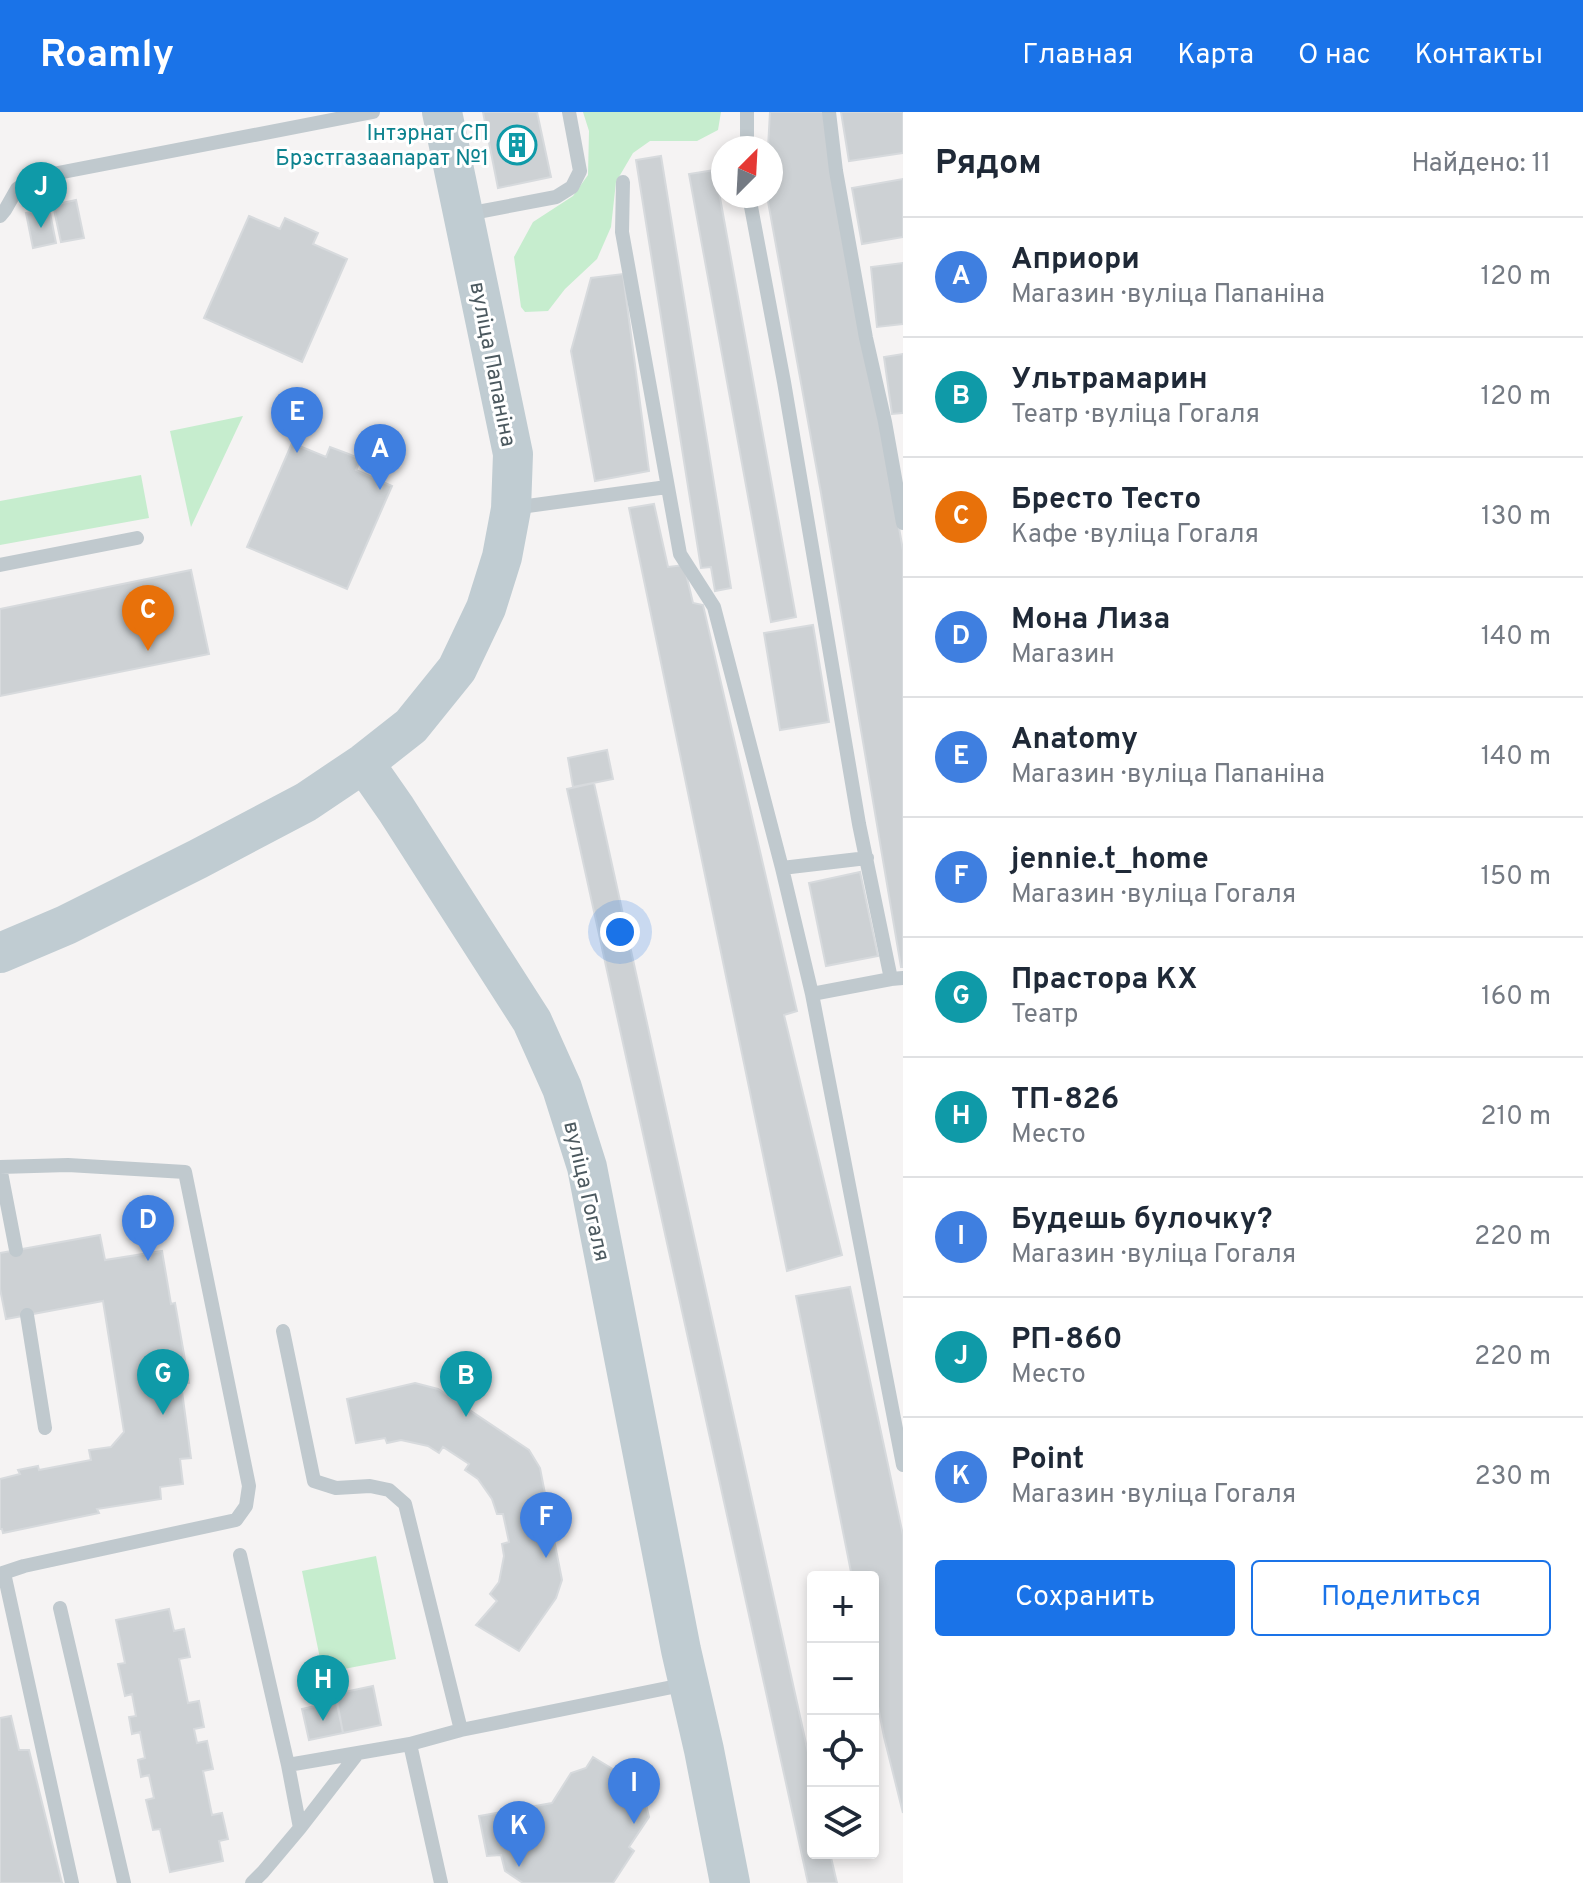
<!DOCTYPE html>
<html lang="ru">
<head>
<meta charset="utf-8">
<style>
  :root { --surface:#fff; --page:#f6f6f7; --text:#1f2937; --muted:#747a83; --line:#e0e1e3; --accent:#1a73e8 }
  body { margin:0; font-family:Overpass,sans-serif; background:var(--page); color:var(--text) }
  .controls { position:absolute; right:24px; bottom:24px; display:grid; overflow:hidden; border-radius:8px; box-shadow:0 4px 12px #0003 }
  .controls button { width:72px; height:72px; display:grid; place-items:center; padding:0; border:0; border-bottom:2px solid var(--line); background:var(--surface); color:var(--text); font:40px sans-serif }
  .compass { position:absolute; left:711px; top:24px; width:72px; height:72px; border-radius:50%; background:var(--surface); box-shadow:0 4px 12px #0003; rotate:24deg }
  .you { position:absolute; left:620px; top:820px; width:28px; height:28px; margin:-20px; border:6px solid #fff; border-radius:50%; background:#1a73e8; box-shadow:0 0 0 12px #1a73e833 }
  .badge { display:grid; place-items:center; width:52px; height:52px; border-radius:50%; background:var(--accent); color:#fff; font-size:26px; font-weight:700 }
  .pin { position:absolute; translate:-50% -66px; filter:drop-shadow(0 2px 4px #0008) }
  .pin::after { content:''; position:absolute; top:42px; width:28px; height:24px; background:inherit; clip-path:polygon(0 0,100% 0,50% 100%) }
  .list { margin:0; padding:0; list-style:none }
  h2 { display:flex; justify-content:space-between; align-items:center; height:104px; margin:0; padding:0 32px; font-size:34px }
  h2 small { font-size:26px; font-weight:400; color:var(--muted) }
  .list li { display:grid; grid-template-columns:52px 1fr auto; gap:24px; align-items:center; box-sizing:border-box; height:120px; padding:0 32px; border-top:2px solid var(--line) }
  .list b { display:block; font-size:30px; white-space:nowrap }
  .list p { margin:0; font-size:26px; white-space:nowrap; color:var(--muted) }
  .list em { font-size:26px; font-style:normal; color:var(--muted) }
  .actions { display:flex; gap:16px; padding:24px 32px }
  .actions a { flex:1; padding:18px 0; border:2px solid var(--accent); border-radius:8px; text-align:center; font-size:28px; color:var(--accent) }
  .actions .main { background:var(--accent); color:#fff }
  .icon { flex:none; width:44px; height:44px; fill:none; stroke:currentColor; stroke-width:2; stroke-linecap:round; stroke-linejoin:round }
  .map { position:relative; flex:none; width:903px; height:1771px; overflow:hidden }
  header { display:flex; align-items:center; gap:48px; box-sizing:border-box; height:112px; padding:0 40px; background:var(--accent); color:#fff }
  header strong { font-size:38px }
  nav { display:flex; gap:44px; margin-inline-start:auto; font-size:28px }
  main { display:flex }
  aside { flex:1; background:var(--surface) }
  .map>svg:first-child { display:block }
  .green { fill:#c6edce }
  .building { fill:#cdd1d4; stroke:#d7dadd; stroke-width:2 }
  .lines { fill:none; stroke-linecap:round; stroke-linejoin:round }
  .lane { stroke:#c0c9ce; stroke-width:14 }
  .secondary { stroke:#c0ccd2; stroke-width:40 }
  .labels { text-anchor:middle; stroke-width:6; stroke-linejoin:round; paint-order:stroke }
  .culture-label { font-size:22px; fill:#0d838f; stroke:#fff; text-anchor:end }
  .street-label { font-size:22px; fill:#4c595f; stroke:#fff }
</style>
</head>
<body>
<header>
<strong>Roamly</strong>
<nav><a>Главная</a><a>Карта</a><a>О нас</a><a>Контакты</a></nav>
</header>
<main>
<div class="map">
<svg width="903" height="1771" viewBox="0 0 903 1771">
  <rect width="100%" height="100%" fill="#f5f3f3"/>
  <!-- green -->
  <path class="green" d="M583,0H721L718,18L697,29H650L633,41L616,70L611,115L597,147L565,177L548,199L525,200L521,195L514,145L533,110L573,84L588,63L589,19Z
    M243,304L191,415L170,319Z
    M141,363L149,406L0,433V389Z
    M376,1444L396,1547L323,1561L302,1459Z"/>
  <!-- building -->
  <path class="building" d="M483,0H537L551,65L498,76Z
    M770,0H825L903,438V855H901L821,381L767,84H771V36H768Z
    M841,0H903V41L849,49Z
    M661,44L731,476L715,479L711,455L701,456L636,48Z
    M715,58L796,505L771,510L689,62Z
    M903,67V125L862,132L852,76Z
    M76,88L84,126L61,130L53,93Z
    M49,96L56,131L33,136L26,101Z
    M249,104L280,117L285,106L318,121L313,132L347,147L302,250L204,206Z
    M903,151V212L877,215L871,155Z
    M623,162L649,359L595,369L571,239L591,166Z
    M903,242V301L892,302L884,245Z
    M292,331L326,345L330,335L346,341L361,347L356,358L392,374L347,477L247,435Z
    M654,392L668,455L684,453L693,491L703,493L797,899L784,903L842,1143L787,1159L629,396Z
    M191,458L209,542L0,584V497Z
    M813,513L829,610L780,618L764,521Z
    M607,638L613,667L573,675L568,646Z
    M594,671L813,1663V1741H830L837,1771H808L567,677Z
    M860,760L878,844L826,854L809,771Z
    M100,1123L105,1148L162,1139L171,1192L175,1191L189,1271L181,1272L191,1346L180,1347L183,1372L160,1375L161,1387L97,1397L99,1401L3,1421L2,1417H0V1367L20,1362L18,1358L38,1354L39,1358L91,1348L89,1338L111,1335L124,1320L103,1189L6,1207L0,1177V1141Z
    M850,1175L903,1423V1701L884,1625L873,1569V1465H852L796,1184Z
    M415,1271L438,1277L529,1338L540,1356L562,1468L556,1486L519,1539L476,1513L497,1489L490,1482L499,1470L504,1444L502,1432L509,1430L503,1402H497L492,1387L478,1367L465,1358L469,1352L443,1335L439,1341L428,1334L401,1328L387,1331L385,1326L356,1331L347,1287Z
    M169,1497L174,1519L184,1517L190,1545L179,1547L188,1591L199,1589L204,1615L194,1617L197,1631L207,1629L213,1657L203,1659L212,1703L222,1701L228,1727L219,1729L223,1749L170,1760L160,1717L153,1718L146,1688L154,1686L149,1663L141,1665L138,1648L145,1646L140,1620L132,1622L129,1605L136,1604L132,1582L125,1584L118,1552L125,1551L116,1508Z
    M373,1574L381,1613L343,1621L335,1582Z
    M337,1589L343,1621L309,1628L302,1597Z
    M11,1604L19,1638H29L62,1771H0V1606Z
    M593,1645L642,1675L649,1705L629,1735L634,1739L613,1771H523L505,1759L501,1743L487,1744L479,1704L552,1691L571,1661L586,1656Z"/>
  <g class="lines">
    <!-- lane -->
    <path class="lane" d="M829,0L836,59L866,226L885,310L903,411
      M747,36V0
      M623,70L622,120L680,442L714,495L782,756L812,882L903,1353
      M749,84L784,270L859,712L891,867L903,866
      M467,102L556,85L572,75L580,59L569,0
      M0,104L5,98L17,77L32,66L373,0
      M513,396L667,375
      M0,453L137,426
      M782,756L867,746
      M812,882L891,867
      M0,1055L68,1053L185,1060L249,1374L246,1394L236,1408L24,1454L0,1462
      M0,1055L16,1138
      M27,1203L45,1316
      M283,1219L314,1369L336,1376L370,1374L389,1378L405,1392L461,1618L687,1572
      M240,1443L288,1653
      M4,1461L72,1771
      M60,1496L124,1771
      M300,1716L358,1641
      M252,1771L263,1760L300,1716L288,1653L410,1632
      M441,1771L410,1632L461,1618"/>
    <!-- secondary -->
    <path class="secondary" d="M364,651L396,697L532,909L562,976L587,1055L681,1538L704,1638L730,1771
      M0,841L66,813L198,747L306,690L364,651L411,614L457,557L486,496L502,445L511,397L513,342L442,0"/>
  </g>
  <!-- icons -->
  <defs>
    <symbol id="building-ring" viewBox="-11 -11 22 22"><circle r="9.5" fill="#fff" stroke="#0f9aa8" stroke-width="1.5"/><path d="M-4-6H4V6H1V3H-1V6H-4ZM-2.5-4.3h1.7v1.8h-1.7ZM.8-4.3h1.7v1.8H.8ZM-2.5-1h1.7V.8h-1.7ZM.8-1h1.7V.8H.8Z" fill="#0f9aa8"/></symbol>
  </defs>
  <g fill-rule="evenodd">
    <use href="#building-ring" x="495" y="11" width="44" height="44"/>
  </g>
  <g class="labels">
    <!-- culture labels -->
    <g class="culture-label">
      <text x="489" y="28">Інтэрнат СП<tspan x="489" dy="25">Брэстгазаапарат №1</tspan></text>
    </g>
    <!-- street labels -->
    <g class="street-label">
      <text transform="translate(494 252) rotate(79)" y="8">вуліца Папаніна</text>
      <text transform="translate(588 1079) rotate(77)" y="8">вуліца Гогаля</text>
    </g>
  </g>
</svg>
<div class="controls">
<button>+</button>
<button>−</button>
<button><svg class="icon" aria-label="locate" viewBox="0 0 24 24"><circle cx="12" cy="12" r="6"/><path d="M12 2v4M12 18v4M2 12h4M18 12h4"/></svg></button>
<button><svg class="icon" aria-label="layers" viewBox="0 0 24 24"><path d="M12 4l9 5-9 5-9-5zM3 14l9 5 9-5"/></svg></button>
</div>
<svg class="compass" viewBox="-18 -18 36 36"><path d="M0-13l5 13h-10z" fill="#e53935"/><path d="M0 13l5-13h-10z" fill="#747a83"/></svg>
<div class="you"></div>
<div class="pin badge" style="left:380px;top:378px;background:#3f7fe0">A</div>
<div class="pin badge" style="left:466px;top:1305px;background:#0f9aa8">B</div>
<div class="pin badge" style="left:148px;top:539px;background:#e8710a">C</div>
<div class="pin badge" style="left:148px;top:1149px;background:#3f7fe0">D</div>
<div class="pin badge" style="left:297px;top:341px;background:#3f7fe0">E</div>
<div class="pin badge" style="left:546px;top:1446px;background:#3f7fe0">F</div>
<div class="pin badge" style="left:163px;top:1303px;background:#0f9aa8">G</div>
<div class="pin badge" style="left:323px;top:1609px;background:#0f9aa8">H</div>
<div class="pin badge" style="left:634px;top:1712px;background:#3f7fe0">I</div>
<div class="pin badge" style="left:41px;top:116px;background:#0f9aa8">J</div>
<div class="pin badge" style="left:519px;top:1755px;background:#3f7fe0">K</div>
</div>
<aside>
<h2>Рядом<small>Найдено: 11</small></h2>
<ul class="list">
<li><span class="badge" style="background:#3f7fe0">A</span><div><b>Априори</b><p>Магазин · вуліца Папаніна</p></div><em>120 m</em></li>
<li><span class="badge" style="background:#0f9aa8">B</span><div><b>Ультрамарин</b><p>Театр · вуліца Гогаля</p></div><em>120 m</em></li>
<li><span class="badge" style="background:#e8710a">C</span><div><b>Бресто Тесто</b><p>Кафе · вуліца Гогаля</p></div><em>130 m</em></li>
<li><span class="badge" style="background:#3f7fe0">D</span><div><b>Мона Лиза</b><p>Магазин</p></div><em>140 m</em></li>
<li><span class="badge" style="background:#3f7fe0">E</span><div><b>Anatomy</b><p>Магазин · вуліца Папаніна</p></div><em>140 m</em></li>
<li><span class="badge" style="background:#3f7fe0">F</span><div><b>jennie.t_home</b><p>Магазин · вуліца Гогаля</p></div><em>150 m</em></li>
<li><span class="badge" style="background:#0f9aa8">G</span><div><b>Прастора КХ</b><p>Театр</p></div><em>160 m</em></li>
<li><span class="badge" style="background:#0f9aa8">H</span><div><b>ТП-826</b><p>Место</p></div><em>210 m</em></li>
<li><span class="badge" style="background:#3f7fe0">I</span><div><b>Будешь булочку?</b><p>Магазин · вуліца Гогаля</p></div><em>220 m</em></li>
<li><span class="badge" style="background:#0f9aa8">J</span><div><b>РП-860</b><p>Место</p></div><em>220 m</em></li>
<li><span class="badge" style="background:#3f7fe0">K</span><div><b>Point</b><p>Магазин · вуліца Гогаля</p></div><em>230 m</em></li>
</ul>
<div class="actions"><a class="main">Сохранить</a><a>Поделиться</a></div>
</aside>
</main>
</body>
</html>
